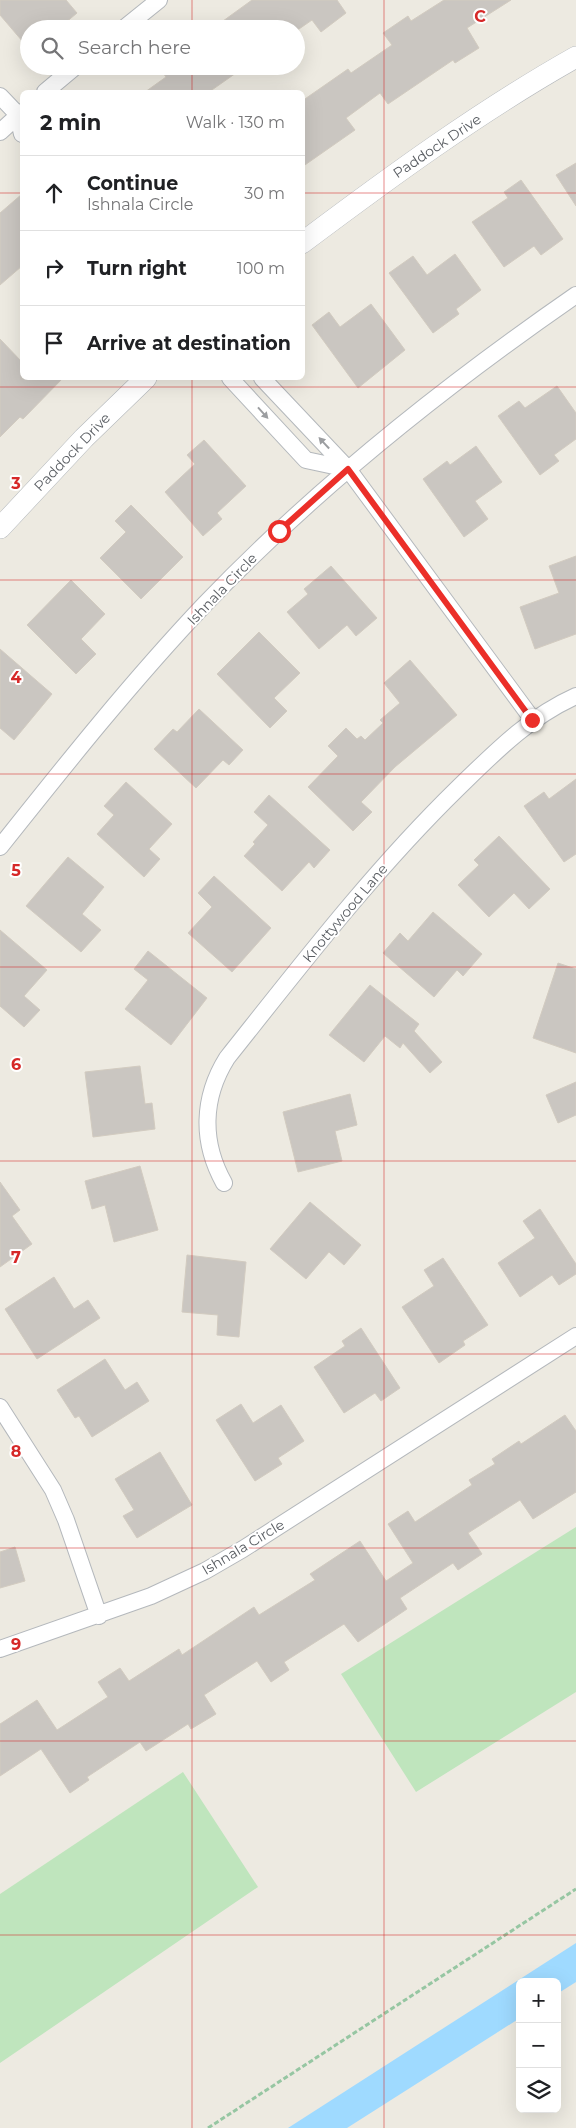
<!DOCTYPE html>
<html lang="en">
<head>
<meta charset="utf-8">
<style>
  :root { --surface:#fff; --page:#f6f6f6; --text:#202124; --muted:#757577; --line:#e0e0e0 }
  body { margin:0; font-family:Montserrat,sans-serif; background:var(--page); color:var(--text) }
  .controls { position:absolute; right:15px; bottom:15px; display:grid; overflow:hidden; border-radius:8px; box-shadow:0 5px 20px #0002 }
  .controls button { width:45px; height:45px; display:grid; place-items:center; padding:0; border:0; border-bottom:1px solid var(--line); background:var(--surface); color:var(--text); font:25px sans-serif }
  .stop { position:absolute; width:15px; height:15px; margin:-11px; border:4px solid #eb2f29; border-radius:50%; background:#fff }
  .stop.end { background:#eb2f29; border-color:#fff; box-shadow:0 1px 5px #0008 }
  .list { margin:0; padding:0; list-style:none }
  h2 { display:flex; justify-content:space-between; align-items:center; height:65px; margin:0; padding:0 20px; font-size:21px }
  h2 small { font-size:16px; font-weight:400; color:var(--muted) }
  .list li { display:grid; grid-template-columns:32px 1fr auto; gap:15px; align-items:center; box-sizing:border-box; height:75px; padding:0 20px; border-top:1px solid var(--line) }
  .list b { display:block; font-size:19px; white-space:nowrap }
  .list p { margin:0; font-size:16px; white-space:nowrap; color:var(--muted) }
  .list em { font-size:16px; font-style:normal; color:var(--muted) }
  .icon { flex:none; width:28px; height:28px; fill:none; stroke:currentColor; stroke-width:2; stroke-linecap:round; stroke-linejoin:round }
  .map { position:relative; flex:none; width:576px; height:2128px; overflow:hidden }
  .search { position:absolute; background:var(--surface); box-shadow:0 5px 20px #0002; left:20px; top:20px; width:285px; height:55px; display:flex; align-items:center; gap:12px; box-sizing:border-box; padding:0 18px; border-radius:28px; color:var(--muted); font-size:19px }
  .panel { position:absolute; background:var(--surface); box-shadow:0 5px 20px #0002; left:20px; top:90px; width:285px; height:290px; border-radius:8px }
  .map>svg:first-child { display:block }
  .green { fill:#bfe5bd }
  .water { fill:#9fdaff }
  .building { fill:#cac6c1; stroke:#d2cbc0 }
  .lines { fill:none; stroke-linecap:round; stroke-linejoin:round }
  .minor-casing { stroke:#b4b8bc; stroke-width:18 }
  .tertiary-casing { stroke:#b4b8bc; stroke-width:22 }
  .path { stroke:#96c6a2; stroke-width:3; stroke-dasharray:5 2.5; stroke-linecap:butt }
  .minor { stroke:#fff; stroke-width:16 }
  .tertiary { stroke:#fff; stroke-width:21 }
  .oneway { fill:#9c9ea1 }
  .route { stroke:#eb2f29; stroke-width:6 }
  .grid { fill:none; stroke:#d62828; stroke-width:1; stroke-opacity:0.55 }
  .labels { text-anchor:middle; stroke-width:4; stroke-linejoin:round; paint-order:stroke }
  .street-label { font-size:14px; fill:#5a5e63; stroke:#fff }
  .grid-label { font-size:16px; text-anchor:middle; font-weight:bold; fill:#d62828; stroke:#fff; stroke-width:4; stroke-linejoin:round; paint-order:stroke }
</style>
</head>
<body>
<div class="map">
<svg width="576" height="2128" viewBox="0 0 576 2128">
  <rect width="100%" height="100%" fill="#edeae1"/>
  <!-- green -->
  <path class="green" d="M576,1527V1692L416,1792L341,1674Z
    M183,1772L258,1887L0,2063V1894Z"/>
  <!-- water -->
  <path class="water" d="M576,1943V1982L557,1994V1982H520V2018L347,2128H288Z"/>
  <!-- building -->
  <path class="building" d="M0,0H66L77,13L58,29H29V49L0,15Z
    M252,0H337L346,13L321,32L312,20L299,29H212Z
    M444,0H511L467,28L479,48L455,63L453,60L388,104L380,93L346,118L355,130L302,167V101L348,69L351,73L392,45L383,33L408,16L411,21Z
    M158,66H246L209,92H145L166,77Z
    M576,163V206L556,175Z
    M521,180L563,239L541,255L534,246L504,267L472,222L508,198L504,192Z
    M22,194V266L0,285V213Z
    M455,254L481,290L456,309L459,314L433,333L389,273L413,256L427,275Z
    M371,304L405,350L358,388L312,325L329,312L340,327Z
    M0,339L22,362V378H63L23,419L20,417L0,437Z
    M557,386L576,413V439L554,455L559,461L540,475L498,416L519,401L525,408Z
    M204,440L246,486L217,513L222,519L203,536L165,492L195,464L187,455Z
    M476,446L502,482L475,501L488,519L464,537L423,479L447,461L450,465Z
    M131,505L183,557L141,599L100,558L126,532L115,521Z
    M576,556V634L535,649L520,607L559,593L549,566Z
    M331,566L377,618L356,636L347,625L319,649L287,612L308,594L304,589Z
    M71,580L105,614L81,639L96,654L76,674L27,625Z
    M259,632L300,673L274,698L287,711L270,728L217,674Z
    M0,649L52,694L14,740L0,728Z
    M410,660L457,715L395,767L361,802L372,812L353,831L308,787L338,756L328,746L346,728L357,739L361,736L365,740L383,723L380,720L400,703L384,683Z
    M199,709L243,750L229,765L223,760L196,788L154,749L173,729L177,732Z
    M576,779V854L564,862L524,806L544,792L549,799Z
    M126,782L172,824L149,849L160,859L144,877L97,834L114,815L104,806Z
    M269,795L330,850L314,868L309,862L282,891L244,856L255,844L253,842L268,825L254,812Z
    M499,836L550,889L529,909L514,893L489,917L458,885L479,865L474,860Z
    M68,857L104,887L82,914L101,930L81,952L26,906Z
    M214,876L271,928L232,972L188,933L212,907L198,893Z
    M433,912L482,954L463,976L457,970L434,997L383,953L400,933L408,941Z
    M0,930L47,970L24,996L40,1010L24,1027L0,1006Z
    M148,951L207,998L171,1045L125,1009L148,980L134,969Z
    M558,963L576,969V1053L533,1038Z
    M370,985L419,1024L414,1031L442,1062L430,1073L403,1043L400,1048L385,1036L364,1062L329,1035Z
    M140,1066L145,1104L152,1103L155,1129L93,1137L85,1072Z
    M576,1082V1115L558,1123L546,1095Z
    M350,1094L357,1125L335,1131L342,1161L298,1172L283,1112Z
    M140,1166L158,1230L114,1242L105,1205L92,1209L85,1181Z
    M0,1182L20,1210L12,1216L32,1244L0,1267Z
    M310,1202L361,1245L344,1265L329,1252L306,1279L270,1249Z
    M540,1209L576,1264V1274L559,1285L552,1275L520,1297L498,1263L535,1238L523,1221Z
    M187,1255L246,1262L239,1337L217,1335L218,1315L182,1312Z
    M443,1258L488,1325L463,1341L465,1345L439,1363L402,1307L434,1286L424,1270Z
    M54,1277L74,1309L88,1300L100,1318L37,1359L5,1309Z
    M361,1328L400,1388L381,1401L375,1393L344,1413L314,1367L345,1346L342,1341Z
    M105,1359L125,1390L137,1382L149,1401L92,1437L79,1416L75,1418L57,1390Z
    M241,1404L253,1423L281,1405L304,1441L278,1458L282,1464L255,1481L216,1420Z
    M565,1415L576,1431V1492L533,1519L520,1500L468,1533L482,1554L458,1570L453,1563L400,1598L407,1609L358,1642L344,1624L284,1662L289,1670L271,1682L257,1661L204,1695L216,1714L191,1729L188,1724L146,1751L140,1742L87,1777L89,1780L70,1793L41,1749L0,1776V1724L37,1700L57,1730L108,1697L98,1682L120,1668L129,1681L179,1649L182,1655L254,1607L259,1615L315,1580L310,1574L360,1541L386,1581L413,1563L388,1524L408,1511L415,1522L472,1485L469,1480L495,1464L492,1459L519,1441L521,1444Z
    M160,1452L192,1505L137,1538L123,1516L134,1510L115,1479Z
    M15,1547L25,1581L0,1588V1552Z"/>
  <g class="lines">
    <defs>
      <path id="minor" d="M123,29L159,0
        M45,92L76,66
        M0,96L22,119
        M18,116L22,134
        M0,132L22,112
        M230,378L306,460L348,469
        M262,378L348,469L533,720
        M0,847C66,764 132,681 205,604C317,487 443,387 576,295
        M224,1183C201,1142 202,1098 227,1058C301,965 373,871 458,788C495,752 529,717 576,696
        M0,1407L53,1490L66,1520L99,1616
        M0,1649L151,1596L205,1571L243,1549L576,1336"/>
      <path id="tertiary" d="M302,243C390,177 480,111 576,57
        M0,528L84,438L146,378"/>
    </defs>
    <!-- minor casing -->
    <use href="#minor" class="minor-casing"/>
    <!-- tertiary casing -->
    <use href="#tertiary" class="tertiary-casing"/>
    <!-- path -->
    <path class="path" d="M208,2128L576,1889"/>
    <!-- minor -->
    <use href="#minor" class="minor"/>
    <!-- tertiary -->
    <use href="#tertiary" class="tertiary"/>
  </g>
  <!-- one-way arrows -->
  <defs><path id="oneway-solid" d="M-6-.8H1V-3.2L6.5 0L1 3.2V.8H-6Z" transform="scale(1.25)"/></defs>
  <g class="oneway">
    <use href="#oneway-solid" transform="translate(263 413) rotate(48)"/>
    <use href="#oneway-solid" transform="translate(324 443) rotate(-133)"/>
  </g>
  <g class="lines">
    <!-- route -->
    <path class="route" d="M279,531L348,469L532,720"/>
  </g>
  <!-- grid -->
  <path class="grid" d="M192,0V29M384,0V2128M192,66V92M0,193H22M302,193H576M192,378V2128M0,387H576M0,580H576M0,774H576M0,967H576M0,1161H576M0,1354H576M0,1548H576M0,1741H576M0,1935H576"/>
  <g class="labels">
    <!-- street labels -->
    <g class="street-label">
      <text transform="translate(437 146) rotate(-34)" y="5">Paddock Drive</text>
      <text transform="translate(72 452) rotate(-46)" y="5">Paddock Drive</text>
      <text transform="translate(222 589) rotate(-46)" y="5">Ishnala Circle</text>
      <text transform="translate(345 913) rotate(-50)" y="5">Knottywood Lane</text>
      <text transform="translate(243 1547) rotate(-31)" y="5">Ishnala Circle</text>
    </g>
  </g>
  <g class="grid-label">
    <text x="480" y="22">C</text>
    <text x="16" y="489">3</text>
    <text x="16" y="683">4</text>
    <text x="16" y="876">5</text>
    <text x="16" y="1070">6</text>
    <text x="16" y="1263">7</text>
    <text x="16" y="1457">8</text>
    <text x="16" y="1650">9</text>
  </g>
</svg>
<div class="controls">
<button>+</button>
<button>−</button>
<button><svg class="icon" aria-label="layers" viewBox="0 0 24 24"><path d="M12 4l9 5-9 5-9-5zM3 14l9 5 9-5"/></svg></button>
</div>
<div class="stop" style="left:279px;top:531px"></div>
<div class="stop end" style="left:532px;top:720px"></div>
<div class="search"><svg class="icon" aria-label="search" viewBox="0 0 24 24"><circle cx="10" cy="10" r="6"/><path d="M15 15l6 6"/></svg>Search here</div>
<section class="panel">
<h2>2 min<small>Walk · 130 m</small></h2>
<ul class="list">
<li><svg class="icon" aria-label="ahead" viewBox="0 0 24 24"><path d="M12 20V5M6 11l6-6 6 6"/></svg><div><b>Continue</b><p>Ishnala Circle</p></div><em>30 m</em></li>
<li><svg class="icon" aria-label="right" viewBox="0 0 24 24"><path d="M7 20v-9h11M14 6l5 5-5 5"/></svg><div><b>Turn right</b></div><em>100 m</em></li>
<li><svg class="icon" aria-label="arrive" viewBox="0 0 24 24"><path d="M6 21V4h12l-3 4 3 4H6"/></svg><div><b>Arrive at destination</b></div></li>
</ul>
</section>
</div>
</body>
</html>
